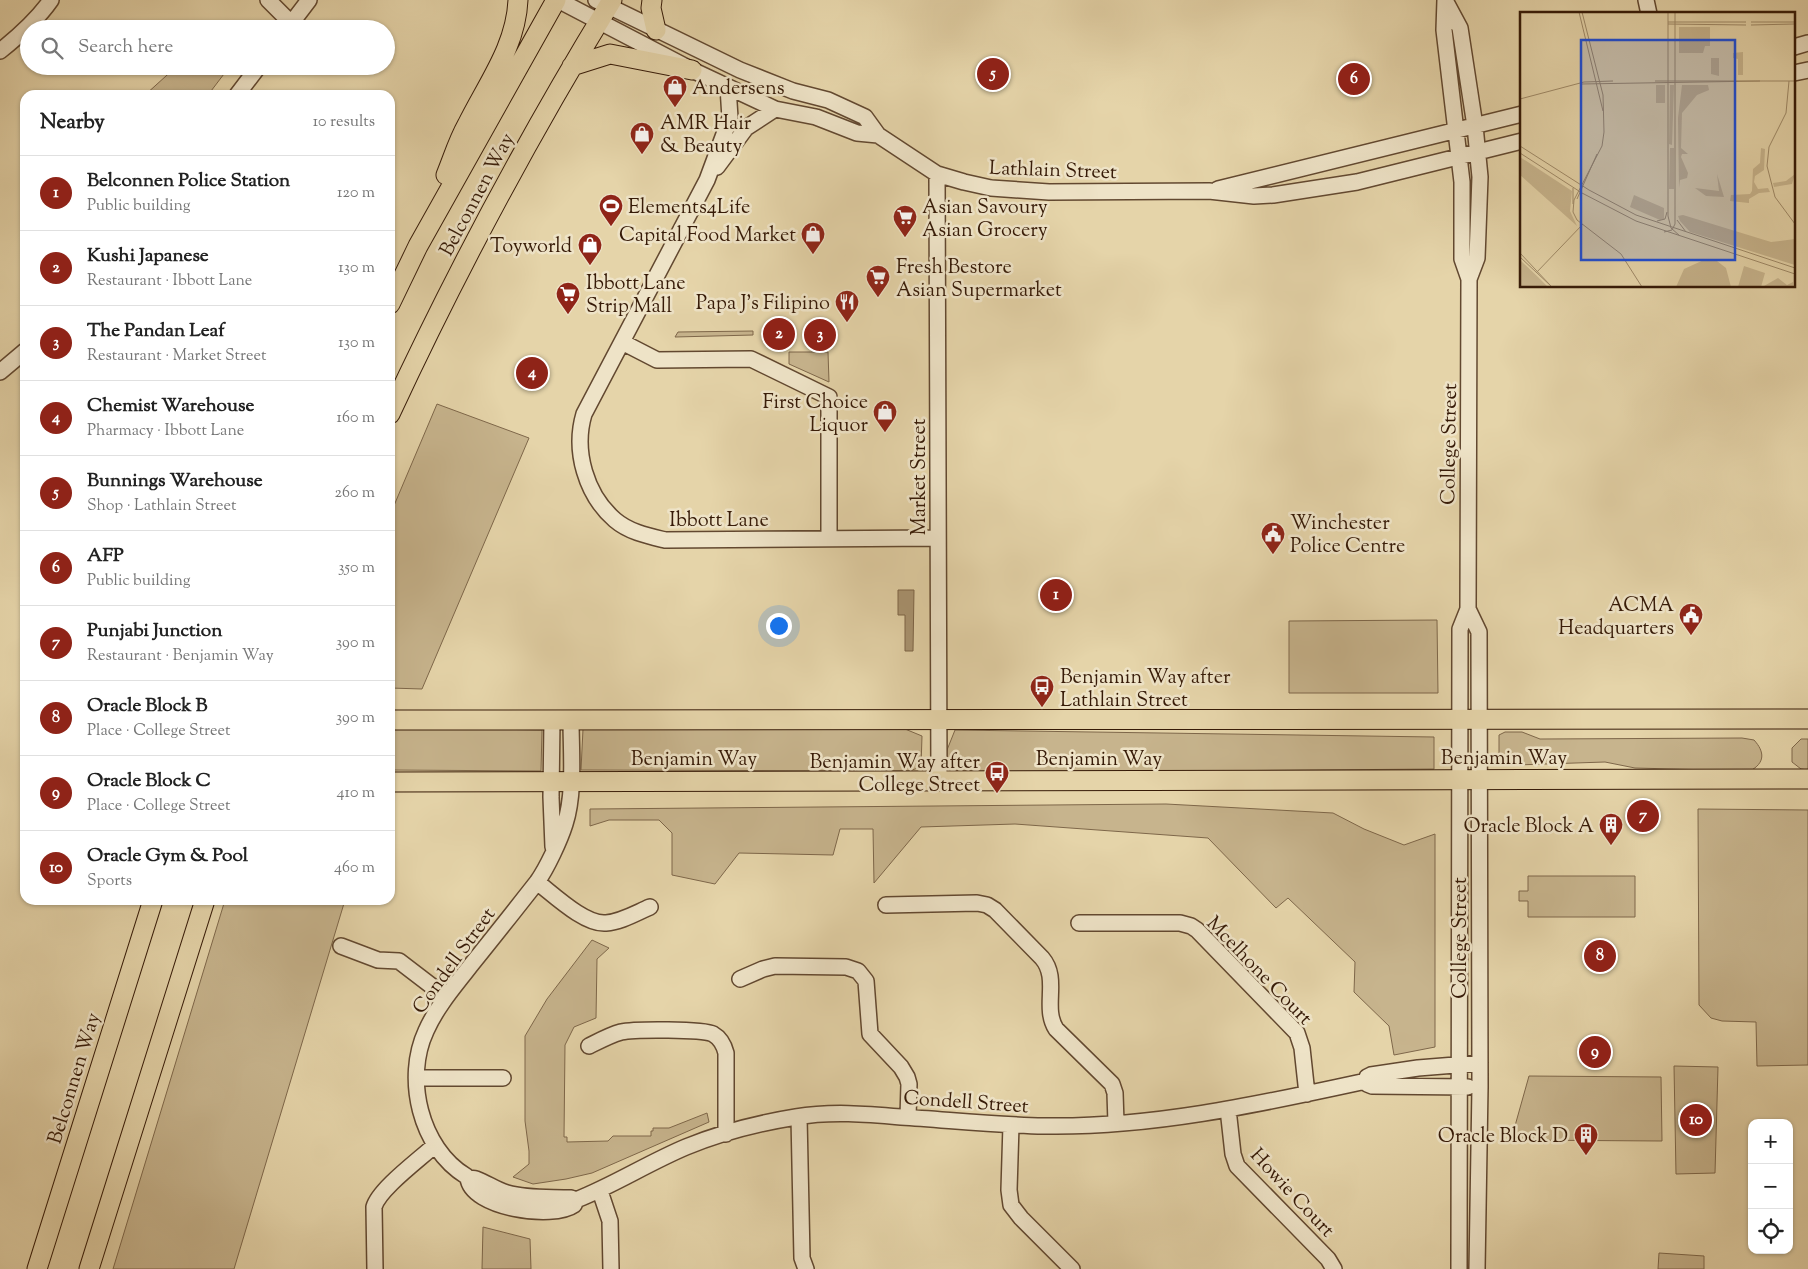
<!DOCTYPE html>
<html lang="en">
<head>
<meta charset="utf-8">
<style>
  :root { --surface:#fff; --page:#f6f6f6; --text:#222; --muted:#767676; --line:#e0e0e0; --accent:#8f2418 }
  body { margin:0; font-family:"Sorts Mill Goudy",serif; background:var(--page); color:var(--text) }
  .controls { position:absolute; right:15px; bottom:15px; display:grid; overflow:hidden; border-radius:10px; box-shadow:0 1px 4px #0004 }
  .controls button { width:45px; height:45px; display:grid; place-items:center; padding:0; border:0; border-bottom:1px solid var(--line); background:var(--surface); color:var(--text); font:25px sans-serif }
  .you { position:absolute; left:778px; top:625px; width:18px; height:18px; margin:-12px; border:4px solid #fff; border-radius:50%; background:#1a73e8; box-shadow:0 0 0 8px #1a73e833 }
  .badge { display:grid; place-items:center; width:32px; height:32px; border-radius:50%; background:var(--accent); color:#fff; font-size:16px; font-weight:700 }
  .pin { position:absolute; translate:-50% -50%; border:2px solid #fff; box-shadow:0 1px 5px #0006 }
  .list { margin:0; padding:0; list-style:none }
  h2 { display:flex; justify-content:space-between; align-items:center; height:65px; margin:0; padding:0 20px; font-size:21px }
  h2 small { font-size:16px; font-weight:400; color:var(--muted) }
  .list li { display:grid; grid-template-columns:32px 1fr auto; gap:15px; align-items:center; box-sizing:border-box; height:75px; padding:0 20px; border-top:1px solid var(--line) }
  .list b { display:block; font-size:19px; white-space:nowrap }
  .list p { margin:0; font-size:16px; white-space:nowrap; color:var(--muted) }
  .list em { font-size:16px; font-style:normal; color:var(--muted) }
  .icon { flex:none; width:28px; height:28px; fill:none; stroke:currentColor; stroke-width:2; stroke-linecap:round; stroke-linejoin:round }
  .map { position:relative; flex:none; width:1808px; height:1269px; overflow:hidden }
  .search { position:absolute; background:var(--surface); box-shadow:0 1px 4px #0004; left:20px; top:20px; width:375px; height:55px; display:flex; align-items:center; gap:12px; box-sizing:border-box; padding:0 18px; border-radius:28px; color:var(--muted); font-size:19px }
  .panel { position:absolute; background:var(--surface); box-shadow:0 1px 4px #0004; left:20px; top:90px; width:375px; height:815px; border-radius:15px }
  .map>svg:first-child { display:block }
  .green { fill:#c7b48d; stroke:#7e674a }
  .water { fill:#aa9572; stroke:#7c6447 }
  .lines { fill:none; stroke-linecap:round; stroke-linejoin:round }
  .minor-casing { stroke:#624830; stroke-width:18 }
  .major-casing { stroke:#361a07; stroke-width:21 }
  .minor { stroke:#eee3c7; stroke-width:15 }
  .major { stroke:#e5d4a9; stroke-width:19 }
  .labels { text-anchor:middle; stroke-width:5; stroke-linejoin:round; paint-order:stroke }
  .poi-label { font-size:20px; fill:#361a07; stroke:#eee3c7; text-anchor:start }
  .street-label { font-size:20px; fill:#361a07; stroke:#eee3c7 }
  .inset-road { fill:none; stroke:#9f8a68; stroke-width:1 }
  .view { fill:#1d4ed8; fill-opacity:0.15; stroke:#1d4ed8; stroke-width:2.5 }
  .inset-edge { fill:none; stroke:#361a07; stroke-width:2.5 }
</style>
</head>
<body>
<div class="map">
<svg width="1808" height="1269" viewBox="0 0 1808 1269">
  <rect width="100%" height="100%" fill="#e5d4a9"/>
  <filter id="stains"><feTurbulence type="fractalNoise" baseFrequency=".004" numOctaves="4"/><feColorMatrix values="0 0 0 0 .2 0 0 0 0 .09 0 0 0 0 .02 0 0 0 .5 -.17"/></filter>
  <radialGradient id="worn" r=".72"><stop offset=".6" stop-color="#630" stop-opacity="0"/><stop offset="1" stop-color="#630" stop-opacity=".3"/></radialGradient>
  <!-- green -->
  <path class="green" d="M177,66H230L208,95H145Z
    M753,331V335L675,337L678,332Z
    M789,352H828L829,382L789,364Z
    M437,404L529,438L422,689L390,688V515Z
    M1437,620L1438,693H1289V621Z
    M390,727L542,730L541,771L390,770Z
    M583,729H905L922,736L921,767L909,771L581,770Z
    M955,730L1434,737V769L959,773L945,755Z
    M1505,732H1522L1540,739L1742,738L1754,740C1765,752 1765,763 1750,771L1635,768L1605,762L1516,765L1499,762V735Z
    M1801,739H1808V770L1801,769L1792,762V748Z
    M1166,804L1333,813L1364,829L1404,845L1435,834V1047L1394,1055L1389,1026L1354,992L1355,962L1288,898L1276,908L1208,838L1015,824L921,827L874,883L873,829H840L833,855L739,853L715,884L672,875V833L659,820H609L590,826V809Z
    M1698,809L1808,810V1065L1757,1066L1756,1022L1722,1021L1711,1018L1699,1005Z
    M1528,876H1635V917H1528V901H1519V891H1528Z
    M225,900H345L234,1269H113Z
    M592,940L609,948L597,959L596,1018L574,1027L565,1045L564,1137H567V1142L608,1141L613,1136H651V1131H653V1128H669L707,1113L709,1122L592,1173L566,1179L533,1184L513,1177L529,1164V1151L525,1121V1036L547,999Z
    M1674,1066L1718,1067L1715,1173L1676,1174Z
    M1529,1076L1661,1077L1662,1141L1511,1140Z
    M483,1227L530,1239L531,1269H482Z
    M1659,1253L1704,1256V1269H1658Z"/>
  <!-- water -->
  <path class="water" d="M898,590H914L913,651H905V615H898Z"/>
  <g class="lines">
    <defs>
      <path id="minor" d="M268,0L291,23
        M558,0L692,70L775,109L816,117L857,133L878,135
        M596,0L740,70L793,91L828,100L865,117L878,135L937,174L964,182L991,188L1049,192L1209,191L1254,196L1273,195L1357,182L1522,141
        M1445,0L1444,30L1462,182V259L1469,279L1468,609L1460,629L1459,1269
        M1646,0L1649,14
        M1446,2L1460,28L1475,126L1480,177L1477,258L1469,279
        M287,29L309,0
        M1794,47L1808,43
        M0,51C19,36 37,20 51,0
        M1794,73L1808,70
        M728,87L730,118L707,180L584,414C573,451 586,495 615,520C629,532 648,536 665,540L938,538
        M237,95L259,66
        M717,167L746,128L775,109
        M937,174L939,780
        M1218,189L1522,114
        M622,342L657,360L751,359L829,397V539
        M0,372L25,351
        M1468,609L1479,632L1480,1087L1477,1269
        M552,720L551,797L553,847
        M571,720C571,752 575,793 565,824C560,840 547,868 537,882C515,910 493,938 471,965C455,986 437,1006 426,1031C404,1078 420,1148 466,1176C469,1179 472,1178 476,1179C487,1183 496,1190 507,1193C528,1199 549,1197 571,1198L576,1200
        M537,882C554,895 585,925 606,923C621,922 636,913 650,907
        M886,905L977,903L987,905L995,910L1042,958C1060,979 1042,1007 1056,1029L1112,1084L1115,1093L1116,1123
        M1079,923H1180L1191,926L1197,930L1297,1033L1302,1048L1307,1094
        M341,946L378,960L399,961L446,997
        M740,979L763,969L775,966L846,967L858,971L866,981L870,1034L901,1067L907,1077L909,1084L908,1117
        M589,1046C599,1041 610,1035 621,1032C634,1029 703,1029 713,1034C720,1038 724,1045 726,1053V1134
        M417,1078H503
        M1366,1081L1367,1084L1372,1086L1468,1087
        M1228,1109L1233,1154L1237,1166L1328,1259L1334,1269
        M799,1117L802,1258L806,1269
        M1011,1125L1009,1190L1011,1205L1021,1218L1072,1269
        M468,1178C471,1208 553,1220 574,1205L576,1200C614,1185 648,1163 686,1147C720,1133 759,1123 796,1117C830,1111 867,1114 901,1117C949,1120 996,1125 1044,1126C1152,1128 1260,1104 1366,1081L1367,1077L1371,1075L1418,1068L1480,1063
        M600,1191L610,1221L611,1269
        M375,1269L374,1207C379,1189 420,1159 435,1145"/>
      <path id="major" d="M652,0L651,8L656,30
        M572,66L610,54L692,70
        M446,175C453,158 458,141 467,125C487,84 516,47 518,0
        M390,304L418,246L556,0
        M390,414C456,272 530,134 612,0
        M390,720L1808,719
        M390,782L1808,779
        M37,1269L153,900
        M89,1269L205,900"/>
    </defs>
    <!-- minor casing -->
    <use href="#minor" class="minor-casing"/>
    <!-- major casing -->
    <use href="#major" class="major-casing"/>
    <!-- minor -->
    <use href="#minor" class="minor"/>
    <!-- major -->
    <use href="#major" class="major"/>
  </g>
  <!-- icons -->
  <defs>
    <symbol id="shop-pin" viewBox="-11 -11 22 30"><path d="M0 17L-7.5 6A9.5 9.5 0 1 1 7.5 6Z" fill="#8f2418" stroke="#eee3c7"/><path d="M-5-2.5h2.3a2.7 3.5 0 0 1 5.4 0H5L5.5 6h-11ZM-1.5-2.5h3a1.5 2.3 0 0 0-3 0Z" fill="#fff"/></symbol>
    <symbol id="stadium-pin" viewBox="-11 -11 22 30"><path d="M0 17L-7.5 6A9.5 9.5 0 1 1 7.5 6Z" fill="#8f2418" stroke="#eee3c7"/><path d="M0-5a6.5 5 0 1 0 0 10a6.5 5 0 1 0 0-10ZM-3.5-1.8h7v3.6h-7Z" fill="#fff"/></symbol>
    <symbol id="supermarket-pin" viewBox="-11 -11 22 30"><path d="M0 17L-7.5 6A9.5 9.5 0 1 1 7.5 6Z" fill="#8f2418" stroke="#eee3c7"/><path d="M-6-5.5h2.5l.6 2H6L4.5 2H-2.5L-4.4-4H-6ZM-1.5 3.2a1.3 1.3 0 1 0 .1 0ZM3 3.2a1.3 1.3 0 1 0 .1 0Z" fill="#fff"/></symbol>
    <symbol id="restaurant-pin" viewBox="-11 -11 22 30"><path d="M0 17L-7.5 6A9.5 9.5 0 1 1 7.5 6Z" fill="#8f2418" stroke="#eee3c7"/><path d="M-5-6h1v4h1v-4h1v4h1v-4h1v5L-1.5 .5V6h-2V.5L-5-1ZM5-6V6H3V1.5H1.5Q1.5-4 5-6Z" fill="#fff"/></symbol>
    <symbol id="civic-pin" viewBox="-11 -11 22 30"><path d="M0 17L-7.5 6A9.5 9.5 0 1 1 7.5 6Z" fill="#8f2418" stroke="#eee3c7"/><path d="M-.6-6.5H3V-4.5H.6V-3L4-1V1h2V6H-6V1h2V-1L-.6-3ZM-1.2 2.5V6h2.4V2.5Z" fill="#fff"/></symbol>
    <symbol id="bus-pin" viewBox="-11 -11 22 30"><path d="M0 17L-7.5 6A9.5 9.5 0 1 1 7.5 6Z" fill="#8f2418" stroke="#eee3c7"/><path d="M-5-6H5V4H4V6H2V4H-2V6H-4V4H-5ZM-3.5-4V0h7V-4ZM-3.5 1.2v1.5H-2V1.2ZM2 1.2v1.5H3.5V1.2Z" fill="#fff"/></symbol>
    <symbol id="building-pin" viewBox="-11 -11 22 30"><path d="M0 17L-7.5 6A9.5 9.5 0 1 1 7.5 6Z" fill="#8f2418" stroke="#eee3c7"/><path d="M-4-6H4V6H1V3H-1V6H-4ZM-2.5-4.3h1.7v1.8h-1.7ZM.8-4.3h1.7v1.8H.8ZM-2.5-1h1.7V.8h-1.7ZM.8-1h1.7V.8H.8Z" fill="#fff"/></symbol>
  </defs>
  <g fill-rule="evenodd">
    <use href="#shop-pin" x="661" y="73" width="28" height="38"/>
    <use href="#shop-pin" x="628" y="120" width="28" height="38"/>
    <use href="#stadium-pin" x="597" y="192" width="28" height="38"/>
    <use href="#supermarket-pin" x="891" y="203" width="28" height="38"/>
    <use href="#shop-pin" x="799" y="220" width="28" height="38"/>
    <use href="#shop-pin" x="576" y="231" width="28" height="38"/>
    <use href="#supermarket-pin" x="864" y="263" width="28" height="38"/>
    <use href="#supermarket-pin" x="554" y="280" width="28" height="38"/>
    <use href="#restaurant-pin" x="833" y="288" width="28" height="38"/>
    <use href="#shop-pin" x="871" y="398" width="28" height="38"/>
    <use href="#civic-pin" x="1259" y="520" width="28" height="38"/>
    <use href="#civic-pin" x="1677" y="601" width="28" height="38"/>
    <use href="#bus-pin" x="1028" y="673" width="28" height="38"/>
    <use href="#bus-pin" x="983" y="759" width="28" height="38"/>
    <use href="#building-pin" x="1597" y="811" width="28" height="38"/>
    <use href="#building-pin" x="1572" y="1121" width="28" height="38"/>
  </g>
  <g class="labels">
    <!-- poi labels -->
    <g class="poi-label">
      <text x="692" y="94">Andersens</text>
      <text x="660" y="129">AMR Hair<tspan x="660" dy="23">&amp; Beauty</tspan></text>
      <text x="628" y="213">Elements4Life</text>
      <text x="922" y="213">Asian Savoury<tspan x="922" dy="23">Asian Grocery</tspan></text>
      <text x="796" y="241" text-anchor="end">Capital Food Market</text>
      <text x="572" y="252" text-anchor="end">Toyworld</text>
      <text x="896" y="273">Fresh Bestore<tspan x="896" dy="23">Asian Supermarket</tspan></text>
      <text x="586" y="289">Ibbott Lane<tspan x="586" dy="23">Strip Mall</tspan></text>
      <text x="830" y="309" text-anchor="end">Papa J's Filipino</text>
      <text x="868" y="408" text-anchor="end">First Choice<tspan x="868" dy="23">Liquor</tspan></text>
      <text x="1290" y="529">Winchester<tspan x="1290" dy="23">Police Centre</tspan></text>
      <text x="1674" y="611" text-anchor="end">ACMA<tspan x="1674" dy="23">Headquarters</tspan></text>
      <text x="1060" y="683">Benjamin Way after<tspan x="1060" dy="23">Lathlain Street</tspan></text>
      <text x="980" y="768" text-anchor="end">Benjamin Way after<tspan x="980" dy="23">College Street</tspan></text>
      <text x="1594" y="832" text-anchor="end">Oracle Block A</text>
      <text x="1568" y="1142" text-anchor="end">Oracle Block D</text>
    </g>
    <!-- street labels -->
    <g class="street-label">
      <text transform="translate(1053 169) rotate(2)" y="7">Lathlain Street</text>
      <text transform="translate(476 194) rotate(-62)" y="7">Belconnen Way</text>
      <text transform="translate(1448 444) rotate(-89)" y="7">College Street</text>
      <text transform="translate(918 477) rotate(-90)" y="7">Market Street</text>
      <text x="719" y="526">Ibbott Lane</text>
      <text x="1504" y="764">Benjamin Way</text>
      <text x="694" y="765">Benjamin Way</text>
      <text x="1099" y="765">Benjamin Way</text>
      <text transform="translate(1459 938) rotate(-90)" y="7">College Street</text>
      <text transform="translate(453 960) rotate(-54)" y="7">Condell Street</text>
      <text transform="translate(1260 970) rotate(46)" y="7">Mcelhone Court</text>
      <text transform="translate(73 1078) rotate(-73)" y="7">Belconnen Way</text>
      <text transform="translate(966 1101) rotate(4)" y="7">Condell Street</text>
      <text transform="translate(1293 1192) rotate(47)" y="7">Howie Court</text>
    </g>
  </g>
  <!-- overview -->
  <g transform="translate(1520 12)">
    <rect width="275" height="275" fill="#e5d4a9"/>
    <path d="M159,15H190V34H185L183,41H159ZM223,40V63H218V47L213,46V41ZM191,46H199V64L191,62ZM136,73H145V91H136ZM150,73H154L152,133L149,132ZM162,73H188L189,78L177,83L162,101L161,136L168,142H162L161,145L168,161L167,166L160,168L159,176L158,106ZM150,136H154V177H149ZM241,136L245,137L244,158L235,164L234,170L238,177L248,176L250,180L239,181L229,187V191L210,189L211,183L230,182L232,179L233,157L240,151ZM0,145L52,179L50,199L57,214L0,163ZM197,162L204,185L186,184L175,176L199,179ZM275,162L272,172L254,175L253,171L266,169ZM114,183L144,196V207L140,208L110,195ZM163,203L251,230L275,227V253L170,220L160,209L158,204ZM186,247L197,249L206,256L211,275H156L164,257ZM0,248L18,265L28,275H0ZM224,254L245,261L241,275H218ZM258,266L267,273L273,270V275L244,274Z" fill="#c7b48d"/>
    <path class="inset-road" d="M59,0L83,99M62,0L83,83L84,120L82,134L54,188L53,200L57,208L101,242L122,275M148,0V204L151,216L160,224M148,10H226M231,10H275M148,12L226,13M231,13L275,12M135,69H275M269,69L266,101L249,135L247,154L255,185L275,212M61,72L240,69M0,87L64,70L93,69M0,134L69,178L116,203L275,256M0,141L62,181L116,209L275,262M57,187L77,142M53,192V176M157,208L166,220M137,209L145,207L147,200M144,220L152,218L155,212V0M0,241L30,273M0,245L32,275M16,261L63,212"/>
    <path class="view" d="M61,28H215V248H61Z"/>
    <rect width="275" height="275" class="inset-edge"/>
  </g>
  <rect width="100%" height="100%" filter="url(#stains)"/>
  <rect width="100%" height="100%" fill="url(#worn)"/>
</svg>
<div class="controls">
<button>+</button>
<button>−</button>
<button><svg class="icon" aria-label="locate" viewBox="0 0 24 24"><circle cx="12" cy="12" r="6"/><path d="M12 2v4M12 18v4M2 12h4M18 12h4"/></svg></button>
</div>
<div class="you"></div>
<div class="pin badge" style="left:1056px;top:595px">1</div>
<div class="pin badge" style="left:779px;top:334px">2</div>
<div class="pin badge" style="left:820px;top:335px">3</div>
<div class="pin badge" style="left:532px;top:373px">4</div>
<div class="pin badge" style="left:993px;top:74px">5</div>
<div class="pin badge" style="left:1354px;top:79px">6</div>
<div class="pin badge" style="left:1643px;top:816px">7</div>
<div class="pin badge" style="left:1600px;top:956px">8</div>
<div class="pin badge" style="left:1595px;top:1052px">9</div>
<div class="pin badge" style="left:1696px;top:1120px">10</div>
<div class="search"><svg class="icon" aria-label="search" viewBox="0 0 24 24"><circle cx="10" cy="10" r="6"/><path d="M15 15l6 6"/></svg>Search here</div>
<section class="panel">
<h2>Nearby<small>10 results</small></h2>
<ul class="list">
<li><span class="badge">1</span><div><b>Belconnen Police Station</b><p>Public building</p></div><em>120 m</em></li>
<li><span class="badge">2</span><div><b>Kushi Japanese</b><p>Restaurant · Ibbott Lane</p></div><em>130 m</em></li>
<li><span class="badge">3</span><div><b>The Pandan Leaf</b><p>Restaurant · Market Street</p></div><em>130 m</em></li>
<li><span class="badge">4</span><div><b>Chemist Warehouse</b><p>Pharmacy · Ibbott Lane</p></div><em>160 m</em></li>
<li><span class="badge">5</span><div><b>Bunnings Warehouse</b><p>Shop · Lathlain Street</p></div><em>260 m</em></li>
<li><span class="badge">6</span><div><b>AFP</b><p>Public building</p></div><em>350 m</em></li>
<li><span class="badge">7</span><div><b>Punjabi Junction</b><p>Restaurant · Benjamin Way</p></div><em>390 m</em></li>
<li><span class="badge">8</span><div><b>Oracle Block B</b><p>Place · College Street</p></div><em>390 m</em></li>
<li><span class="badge">9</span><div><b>Oracle Block C</b><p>Place · College Street</p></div><em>410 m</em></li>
<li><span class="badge">10</span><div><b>Oracle Gym &amp; Pool</b><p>Sports</p></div><em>460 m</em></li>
</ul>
</section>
</div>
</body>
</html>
